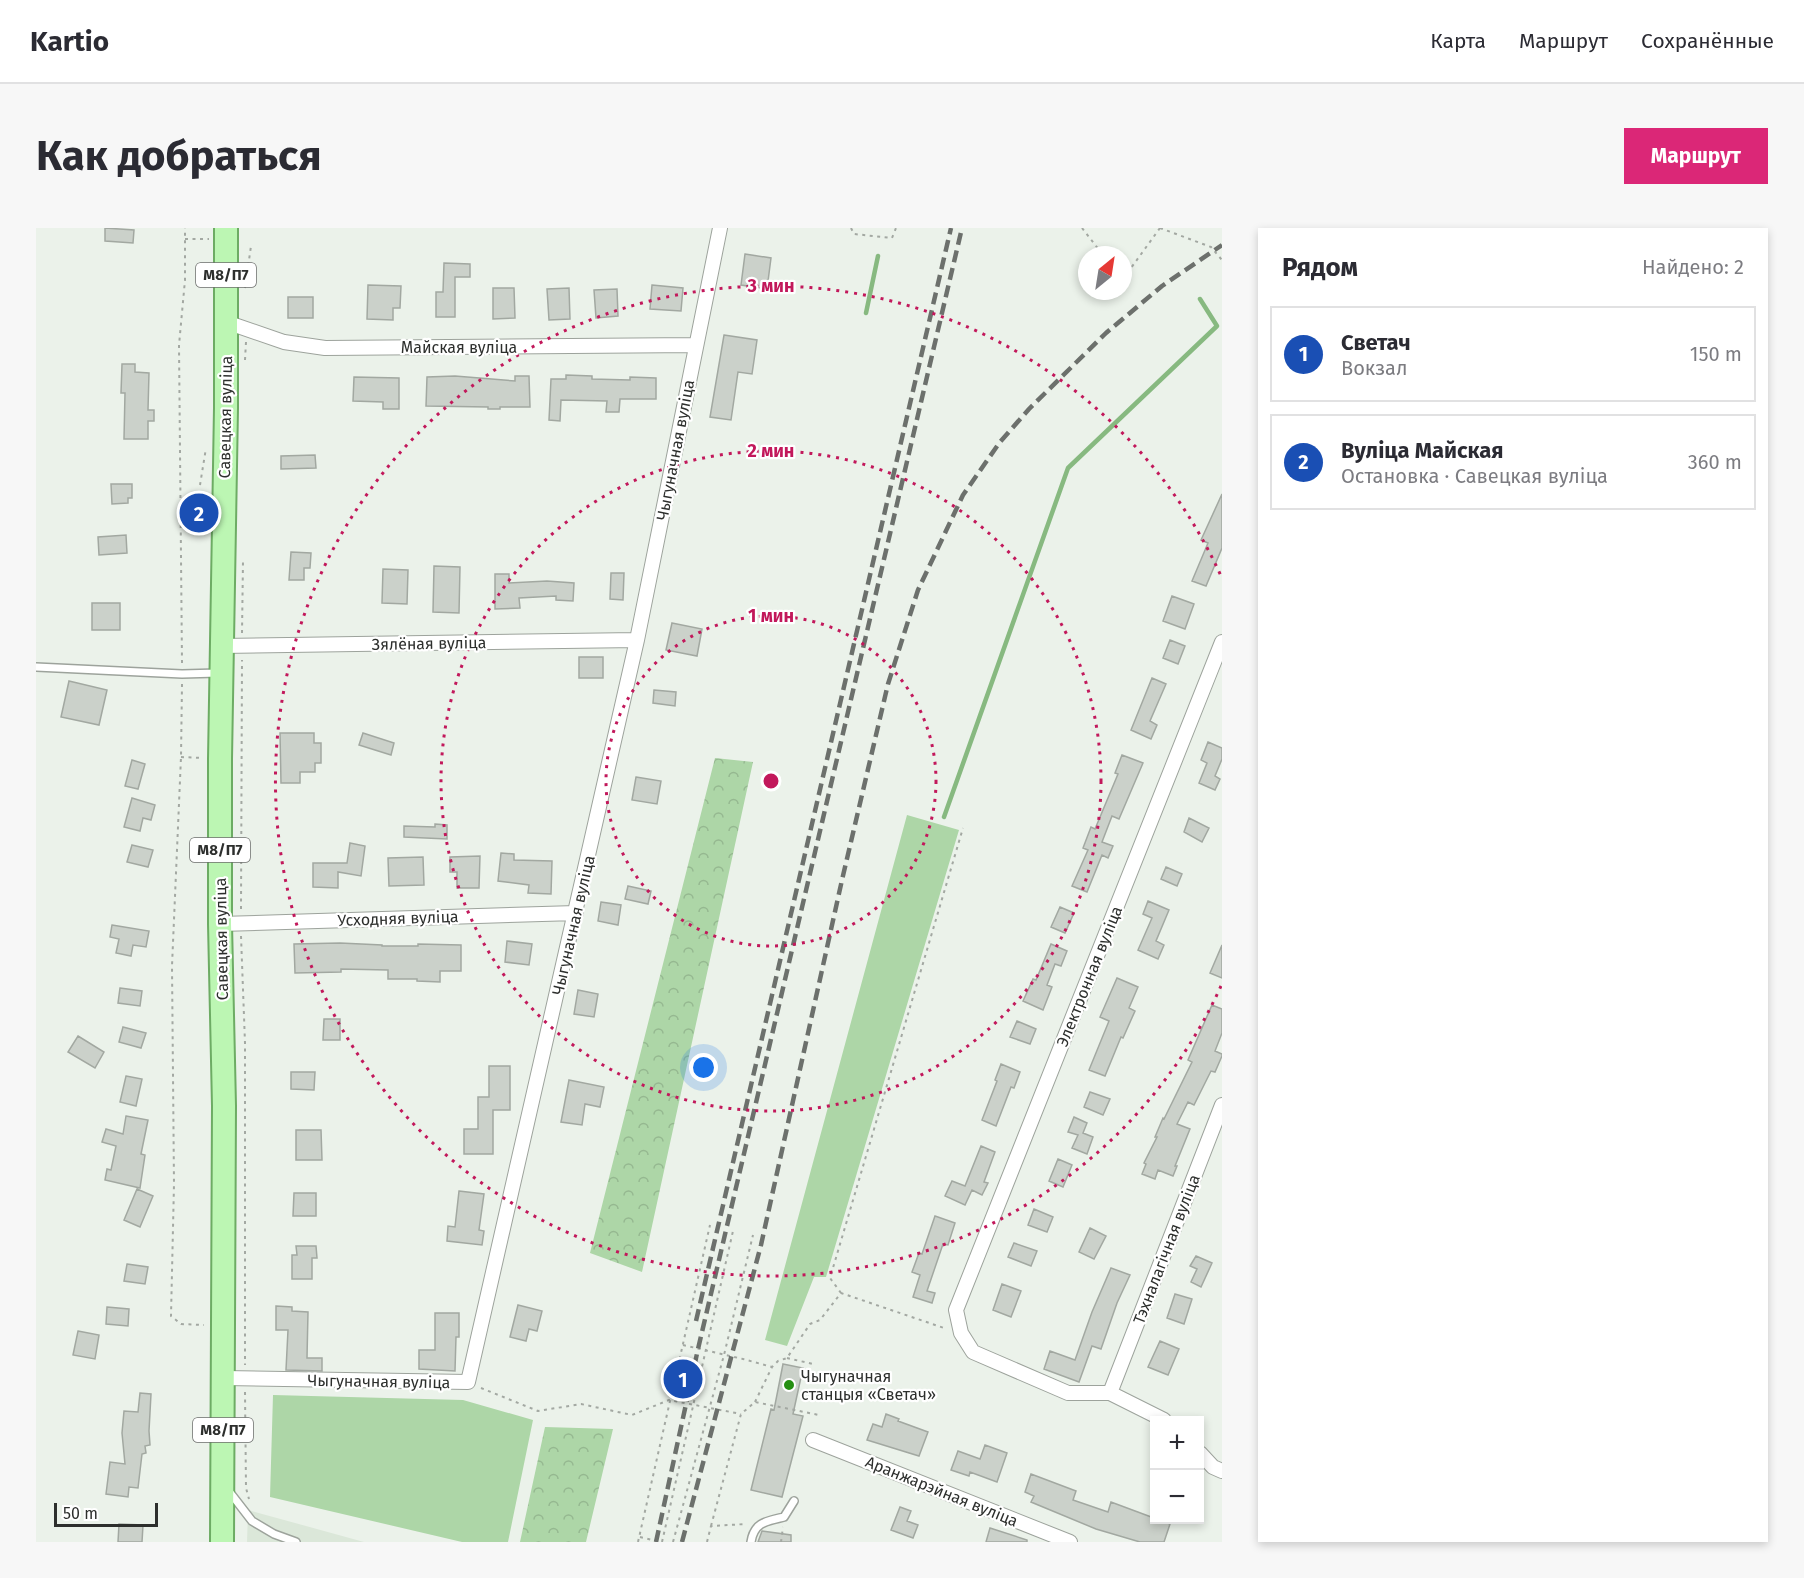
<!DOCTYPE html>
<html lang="ru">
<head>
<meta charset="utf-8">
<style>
  :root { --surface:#fff; --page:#f7f7f7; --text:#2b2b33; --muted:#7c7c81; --line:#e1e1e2; --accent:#db2777 }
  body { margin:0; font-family:"Fira Sans",sans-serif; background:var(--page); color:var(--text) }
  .controls { position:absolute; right:18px; bottom:18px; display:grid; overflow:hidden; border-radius:0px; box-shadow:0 3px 9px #0003 }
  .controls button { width:54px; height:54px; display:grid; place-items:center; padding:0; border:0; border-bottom:2px solid var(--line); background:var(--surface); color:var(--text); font:30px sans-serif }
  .compass { position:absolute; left:1042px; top:18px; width:54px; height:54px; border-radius:50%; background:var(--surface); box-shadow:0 3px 9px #0003; rotate:30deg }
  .scale { position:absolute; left:18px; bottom:15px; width:104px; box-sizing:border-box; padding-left:6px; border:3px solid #2d2f2d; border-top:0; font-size:16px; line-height:21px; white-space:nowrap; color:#2d2f2d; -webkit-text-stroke:4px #fff; paint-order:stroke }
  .you { position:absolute; left:668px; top:840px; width:21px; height:21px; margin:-15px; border:4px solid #fff; border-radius:50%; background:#1a73e8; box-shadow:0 0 0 9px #1a73e833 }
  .badge { display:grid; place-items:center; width:39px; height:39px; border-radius:50%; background:var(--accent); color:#fff; font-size:20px; font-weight:700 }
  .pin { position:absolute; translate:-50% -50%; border:3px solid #fff; box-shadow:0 2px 6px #0006 }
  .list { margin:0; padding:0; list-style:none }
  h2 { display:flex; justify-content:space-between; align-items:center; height:78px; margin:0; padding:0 24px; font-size:26px }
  h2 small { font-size:20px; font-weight:400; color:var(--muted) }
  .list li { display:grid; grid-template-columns:39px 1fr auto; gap:18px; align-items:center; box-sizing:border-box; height:96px; margin:0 12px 12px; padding:0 12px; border:2px solid var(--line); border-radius:0px }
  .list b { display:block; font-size:22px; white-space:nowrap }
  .list p { margin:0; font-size:20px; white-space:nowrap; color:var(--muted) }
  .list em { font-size:20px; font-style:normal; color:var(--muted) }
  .map { position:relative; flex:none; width:1186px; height:1314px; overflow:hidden; border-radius:0px }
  header { display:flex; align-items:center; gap:36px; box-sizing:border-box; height:84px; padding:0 30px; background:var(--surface); border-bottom:2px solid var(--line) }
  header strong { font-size:28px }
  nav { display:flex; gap:33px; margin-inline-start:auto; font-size:21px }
  .intro { display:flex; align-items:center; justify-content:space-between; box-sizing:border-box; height:144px; padding:0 36px }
  h1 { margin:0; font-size:42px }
  .button { padding:15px 27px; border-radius:0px; background:var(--accent); color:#fff; font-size:21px; font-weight:700 }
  main { display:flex; gap:36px; padding:0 36px }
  aside { flex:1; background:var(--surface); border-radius:0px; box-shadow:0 3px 9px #0003 }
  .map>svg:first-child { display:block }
  .built { fill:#dbe7d9 }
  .forest { fill:url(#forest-crowns) }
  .garden { fill:#add6a7 }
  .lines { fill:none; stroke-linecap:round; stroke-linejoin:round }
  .stream { stroke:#87b980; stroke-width:4.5 }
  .building { fill:#cbd1ca; stroke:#a2a8a1; stroke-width:1.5 }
  .service-casing { stroke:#9da39c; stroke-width:10 }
  .minor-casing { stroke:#9da39c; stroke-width:16 }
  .primary-casing { stroke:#6dac64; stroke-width:26 }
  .path { stroke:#a3a8a2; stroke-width:2; stroke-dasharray:3 4.5; stroke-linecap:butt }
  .service { stroke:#fff; stroke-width:7 }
  .minor { stroke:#fff; stroke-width:14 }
  .primary { stroke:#bcf6b3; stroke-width:22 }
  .rail { stroke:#6c706c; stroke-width:4.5; stroke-dasharray:12 6; stroke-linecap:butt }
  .ring { fill:none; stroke:#c2185b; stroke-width:3; stroke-dasharray:3 6 }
  .poi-dot { fill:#258f12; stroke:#fff; stroke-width:2 }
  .labels { text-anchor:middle; stroke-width:4.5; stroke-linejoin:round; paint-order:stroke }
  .shield { fill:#fff; stroke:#6c6d6c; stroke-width:1.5 }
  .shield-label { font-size:15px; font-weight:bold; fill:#2d2f2d }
  .street-label { font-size:16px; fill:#2d2f2d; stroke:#fff }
  .poi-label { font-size:16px; fill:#2d2f2d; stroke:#fff; text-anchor:start }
  .centre { fill:#c2185b; stroke:#fff; stroke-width:3 }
  .ring-label { font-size:18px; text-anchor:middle; font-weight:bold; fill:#c2185b; stroke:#fff; stroke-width:4.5; stroke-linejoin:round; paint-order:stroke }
</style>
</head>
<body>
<header>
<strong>Kartio</strong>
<nav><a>Карта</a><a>Маршрут</a><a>Сохранённые</a></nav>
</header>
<div class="intro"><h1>Как добраться</h1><a class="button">Маршрут</a></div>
<main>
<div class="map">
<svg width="1186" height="1314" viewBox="0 0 1186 1314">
  <defs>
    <pattern id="forest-crowns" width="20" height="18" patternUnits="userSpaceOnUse" patternTransform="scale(1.5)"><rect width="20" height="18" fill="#add6a7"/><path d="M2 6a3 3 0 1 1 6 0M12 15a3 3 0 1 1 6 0" fill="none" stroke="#95b890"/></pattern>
  </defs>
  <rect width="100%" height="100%" fill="#ebf2ea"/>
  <!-- built -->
  <path class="built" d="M212,1282L328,1314H211Z"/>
  <!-- forest -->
  <path class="forest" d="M679,530L717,534L606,1044L554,1025Z
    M509,1199L577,1201L550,1314H484Z"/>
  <!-- garden -->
  <path class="garden" d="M871,587L923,602L790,1049H778L751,1118L729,1112Z
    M237,1167L427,1172L497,1192L472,1314H426L234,1269Z"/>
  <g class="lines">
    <!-- stream -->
    <path class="stream" d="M830,85L842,28
      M908,589L1032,240L1181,98L1164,71"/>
  </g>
  <!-- building -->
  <path class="building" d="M69,0L98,2L97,15L69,13Z
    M709,26L735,30L731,61L705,57Z
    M408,35L434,36V49H419V89H400V64H407Z
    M332,57L365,58L364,80H357V92L331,91Z
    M616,57L647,60L645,83L614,81Z
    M457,60H478L479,90L457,91Z
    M533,60L534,91L513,92L511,61Z
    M581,61L582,88L560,90L558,62Z
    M252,69H277V90H252Z
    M688,107L721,112L716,146L702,144L695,192L674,189Z
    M86,136H99V144L113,145L112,182H118V193H112V211H88L89,165H85Z
    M530,147L556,148V151L594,152V149L620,150V171H584L583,184H570L571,173L525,172L524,193L513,192L515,151H530Z
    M419,148L479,153V148H493L494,179H464V181H452V179L390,178L391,149Z
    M318,149L363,150V181H347V174L317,173Z
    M279,227L280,240L245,241V228Z
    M75,256H96V270H92V275L76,276Z
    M1186,266V320L1170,358L1156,353L1172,315L1165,312Z
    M90,307L91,325L63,327L62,309Z
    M255,324L275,325L274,340H268V352H253Z
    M398,338L424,339L423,385L397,384Z
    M347,341L372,342L371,376L346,375Z
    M575,345H588L587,372L574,371Z
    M459,346H473V355L511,353L538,355L537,373L520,372V368L483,370L484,380L459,381Z
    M1136,368L1158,376L1149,401L1127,393Z
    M56,375H84V402H56Z
    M636,395L666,401L661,428L630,422Z
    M1134,412L1149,418L1142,436L1127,430Z
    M543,429H567V450H543Z
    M1116,450L1130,456L1114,493L1121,497L1115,511L1095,502Z
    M33,453L71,462L63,497L25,489Z
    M618,462L640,464L639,478L617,475Z
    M244,505H278V515H285V535H279V544H264V555H245Z
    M327,505L358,515L355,527L323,517Z
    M1172,514L1186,520V531L1179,548L1184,551L1179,562L1163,555L1171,535L1165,532Z
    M1086,527L1107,535L1083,591L1076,588L1066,614L1077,618L1072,630L1066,627L1051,664L1036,658L1052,622L1047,620L1055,599L1059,601L1082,546L1079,545Z
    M96,532L109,536L102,561L89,558Z
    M600,549L625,553L621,576L596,572Z
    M96,570L119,577L115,592L107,590L104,603L88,599Z
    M1153,590L1173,600L1166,614L1148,604Z
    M399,596L411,597V611L368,609V598L399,599Z
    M314,615L329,618L325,648L302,644V660L277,659V635H311Z
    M96,617L117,622L112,639L91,634Z
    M465,625L478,626V632L516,633L515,666L492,665L493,657L462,653Z
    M444,628L443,660H421V644H414V629Z
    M387,629L388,657L353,658L352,630Z
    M1130,639L1146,646L1141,658L1125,651Z
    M592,658L615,663L612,676L589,671Z
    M1112,673L1133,682L1120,713L1128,717L1122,731L1102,722L1116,690L1107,686Z
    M565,674L585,677L582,697L562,693Z
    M1024,679L1038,685L1029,705L1015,699Z
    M76,697L113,703L110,719L97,717L95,728L80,725L83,711L74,709Z
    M471,713L496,716L493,737L469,734Z
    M304,715L346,717V718H382V716L425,717V743H404V754L381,753V751H352V742L305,741V744L259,745L258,716Z
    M1015,716L1031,723L1025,738L1019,736L1011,757L1016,759L1007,782L987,773L997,751L1000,752Z
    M1186,717V750L1174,745Z
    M1081,750L1102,759L1093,780L1099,783L1087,810L1085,809L1069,848L1053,842L1073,793L1064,789Z
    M84,760L106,763L104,778L82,775Z
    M542,762L562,766L558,789L538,786Z
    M1176,777L1186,781V805L1179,823L1186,826V828L1179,844L1175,843L1158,877L1152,874L1141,896L1154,901L1139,938H1141L1137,948L1122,942L1119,951L1106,946L1110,936L1108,935L1121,909H1119L1127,890L1128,891L1156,834L1152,832Z
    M288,791H304V812H287Z
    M981,793L1000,801L994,816L974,809Z
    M87,799L110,805L105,820L83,814Z
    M42,808L68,824L59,840L32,824Z
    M965,836L984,844L978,860L975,859L960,898L946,892L961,853L959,852Z
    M453,838H474V882H457V926H428V901H442V869H453Z
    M255,844H279L278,862L255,861Z
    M90,848L106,851L100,878L84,874Z
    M533,852L568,859L564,879L549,876L546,897L525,894Z
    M1054,864L1074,871L1067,887L1048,879Z
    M90,888L112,892L105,926L109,927L104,960L69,952L71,941L75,942L80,918L66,914L70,901L87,906Z
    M1038,889L1051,895L1047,905L1057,909L1051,926L1036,920L1042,907L1032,904Z
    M260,902H285L286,932H260Z
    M945,918L959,924L948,954L952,955L946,967L936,962L929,977L909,968L916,953L929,958Z
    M1022,931L1036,937L1027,959L1013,953Z
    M101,961L117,968L104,999L88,992Z
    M423,963L448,966L443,1002L448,1003L446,1017L411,1013L412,998L419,999Z
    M258,965H280V988H257Z
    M998,981L1017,989L1011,1004L992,997Z
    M899,988L919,995L912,1017L907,1016L891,1063L899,1065L896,1075L877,1069L884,1047L876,1044L883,1025L886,1026Z
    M1054,1000L1070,1008L1058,1031L1043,1024Z
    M978,1015L1001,1023L995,1038L972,1029Z
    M260,1018H280L281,1030H276V1051H256V1027H261Z
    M1160,1028L1176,1035L1165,1059L1155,1054L1161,1041L1154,1038Z
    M91,1036L112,1039L109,1056L88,1053Z
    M1075,1040L1094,1047L1081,1075L1065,1121L1056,1118L1043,1154L1008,1141L1014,1123L1039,1132L1056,1084Z
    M966,1056L985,1063L975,1089L957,1082Z
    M1139,1066L1156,1071L1148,1096L1131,1090Z
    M482,1077L506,1083L501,1103L493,1101L490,1113L474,1109Z
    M240,1078L256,1079V1083L272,1084L271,1130H286V1143L250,1142L252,1102H240Z
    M71,1079L93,1081L92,1098L70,1096Z
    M399,1085H423V1109H420L419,1143L383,1141V1122H399Z
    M42,1103L63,1107L59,1131L37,1127Z
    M1124,1113L1143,1121L1132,1147L1112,1139Z
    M747,1136L767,1140L757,1186L767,1188L746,1269L715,1262L735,1181L738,1182Z
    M104,1165L115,1166L113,1203L114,1217L109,1218L110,1225L106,1226L102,1260L93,1259L92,1269L70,1266L74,1234L89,1236L86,1205L88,1183L102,1184Z
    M850,1186L863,1191L862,1193L892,1204L883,1228L831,1212L837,1196L846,1199Z
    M949,1217L971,1225L961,1254L934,1244L933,1248L915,1242L922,1223L944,1231Z
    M995,1246L1040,1263L1037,1272L1072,1284L1075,1274L1134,1296L1128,1314H1104L1060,1301L995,1274L998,1268L989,1264Z
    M864,1279L875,1283L871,1293L882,1297L877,1310L855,1302Z
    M83,1296L107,1297L106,1314H82Z
    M954,1300L991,1312V1314H950Z
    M726,1303L755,1307V1314H722Z"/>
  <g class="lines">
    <defs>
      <path id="service" d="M0,439L146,446L182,445
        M192,1262L216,1293L238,1306L260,1314
        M715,1314C718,1294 731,1293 748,1289L758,1273"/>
      <path id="minor" d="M190,94L248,114L289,120L660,117
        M185,418L601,412
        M184,696L540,685
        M188,1150L432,1154L601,412L684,0
        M1074,1165L1186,877
        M1128,1192L1074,1165H1032L937,1124L925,1105L920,1082L1186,414
        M777,1212L1034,1314
        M1164,1225L1177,1239L1186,1243"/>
      <path id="primary" d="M186,1314L188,878L184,696V531L190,180V0"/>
    </defs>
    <!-- service casing -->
    <use href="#service" class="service-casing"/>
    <!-- minor casing -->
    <use href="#minor" class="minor-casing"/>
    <!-- primary casing -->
    <use href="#primary" class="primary-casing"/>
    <!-- path -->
    <path class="path" d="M815,0L818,6L856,10L860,0
      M1046,0L1067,27
      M1124,0L1175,19L1186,32
      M149,11H173
      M1087,51L1124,0
      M209,60L215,18
      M209,132L210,114
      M164,257L170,220
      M163,285H170
      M206,405L207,333
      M146,435L143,117L149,52V0
      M146,456L145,529L136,738L138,956L135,1088L145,1096L168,1097
      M145,529L166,530
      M205,681L206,432
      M205,708L209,815V1137
      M805,1065L794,1050L927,600
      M647,1117L707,1131L736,1139
      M751,1130L777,1136
      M445,1160L502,1183L545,1176L596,1187L633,1172L705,1186
      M209,1164L210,1260L213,1271
      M719,1174L736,1139L742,1133L751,1130L774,1096L784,1092L805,1065L911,1101
      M675,1298L705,1186L719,1174L783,1187
      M604,1309L625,1314
      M602,1314L674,997
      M626,1314L697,1003
      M637,1314L688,1127L717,1007
      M671,1314L675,1298L710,1296
      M745,1314L747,1299"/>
    <!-- service -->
    <use href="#service" class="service"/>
    <!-- minor -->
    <use href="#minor" class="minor"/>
    <!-- primary -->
    <use href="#primary" class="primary"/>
    <!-- rail -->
    <path class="rail" d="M660,1093L915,0
      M620,1314L662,1121L926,0
      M646,1314L725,1017L806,652L852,456L882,362L927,267L964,214L993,181L1070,105L1126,58L1186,17"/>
  </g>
  <!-- distance rings -->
  <g class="ring">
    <circle cx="735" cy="553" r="165"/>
    <circle cx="735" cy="553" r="330"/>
    <path d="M1185 758A495 495 0 1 1 1185 348"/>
  </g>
  <!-- markers -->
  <circle class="poi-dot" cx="753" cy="1157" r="6"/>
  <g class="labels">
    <!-- shield labels -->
    <g class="shield">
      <rect x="160" y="35" width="60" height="24" rx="4.5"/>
      <rect x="154" y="610" width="60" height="24" rx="4.5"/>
      <rect x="157" y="1190" width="60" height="24" rx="4.5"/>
    </g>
    <g class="shield-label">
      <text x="190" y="52">М8/П7</text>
      <text x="184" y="627">М8/П7</text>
      <text x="187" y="1207">М8/П7</text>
    </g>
    <!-- street labels -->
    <g class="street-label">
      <text x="423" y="125">Майская вуліца</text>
      <text transform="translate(189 189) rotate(-89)" y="6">Савецкая вуліца</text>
      <text transform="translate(639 222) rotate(-79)" y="6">Чыгуначная вуліца</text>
      <text transform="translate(393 415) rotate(-1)" y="6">Зялёная вуліца</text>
      <text transform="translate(362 690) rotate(-2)" y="6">Усходняя вуліца</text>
      <text transform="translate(537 697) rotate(-77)" y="6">Чыгуначная вуліца</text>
      <text transform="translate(185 711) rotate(-91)" y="6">Савецкая вуліца</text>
      <text transform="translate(1053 748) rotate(-68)" y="6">Электронная вуліца</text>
      <text transform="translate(1130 1021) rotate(-69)" y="6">Тэхналагічная вуліца</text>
      <text transform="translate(343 1153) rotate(1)" y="6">Чыгуначная вуліца</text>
      <text transform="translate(906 1263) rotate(22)" y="6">Аранжарэйная вуліца</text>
    </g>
    <!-- poi labels -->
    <g class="poi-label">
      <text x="765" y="1154">Чыгуначная<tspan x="765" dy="18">станцыя «Светач»</tspan></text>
    </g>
  </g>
  <circle cx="735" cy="553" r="9" class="centre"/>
  <g class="ring-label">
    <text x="735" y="64">3 мин</text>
    <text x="735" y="229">2 мин</text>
    <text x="735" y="394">1 мин</text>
  </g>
</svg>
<div class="controls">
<button>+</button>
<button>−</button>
</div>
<svg class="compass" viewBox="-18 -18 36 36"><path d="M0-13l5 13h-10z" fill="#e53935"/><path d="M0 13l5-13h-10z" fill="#7c7c81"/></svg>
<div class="scale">50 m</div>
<div class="you"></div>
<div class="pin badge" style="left:647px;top:1151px;background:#1a4fb4">1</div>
<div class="pin badge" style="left:163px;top:285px;background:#1a4fb4">2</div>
</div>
<aside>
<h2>Рядом<small>Найдено: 2</small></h2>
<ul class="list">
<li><span class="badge" style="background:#1a4fb4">1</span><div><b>Светач</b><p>Вокзал</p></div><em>150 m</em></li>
<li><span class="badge" style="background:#1a4fb4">2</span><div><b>Вуліца Майская</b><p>Остановка · Савецкая вуліца</p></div><em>360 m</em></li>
</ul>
</aside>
</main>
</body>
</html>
